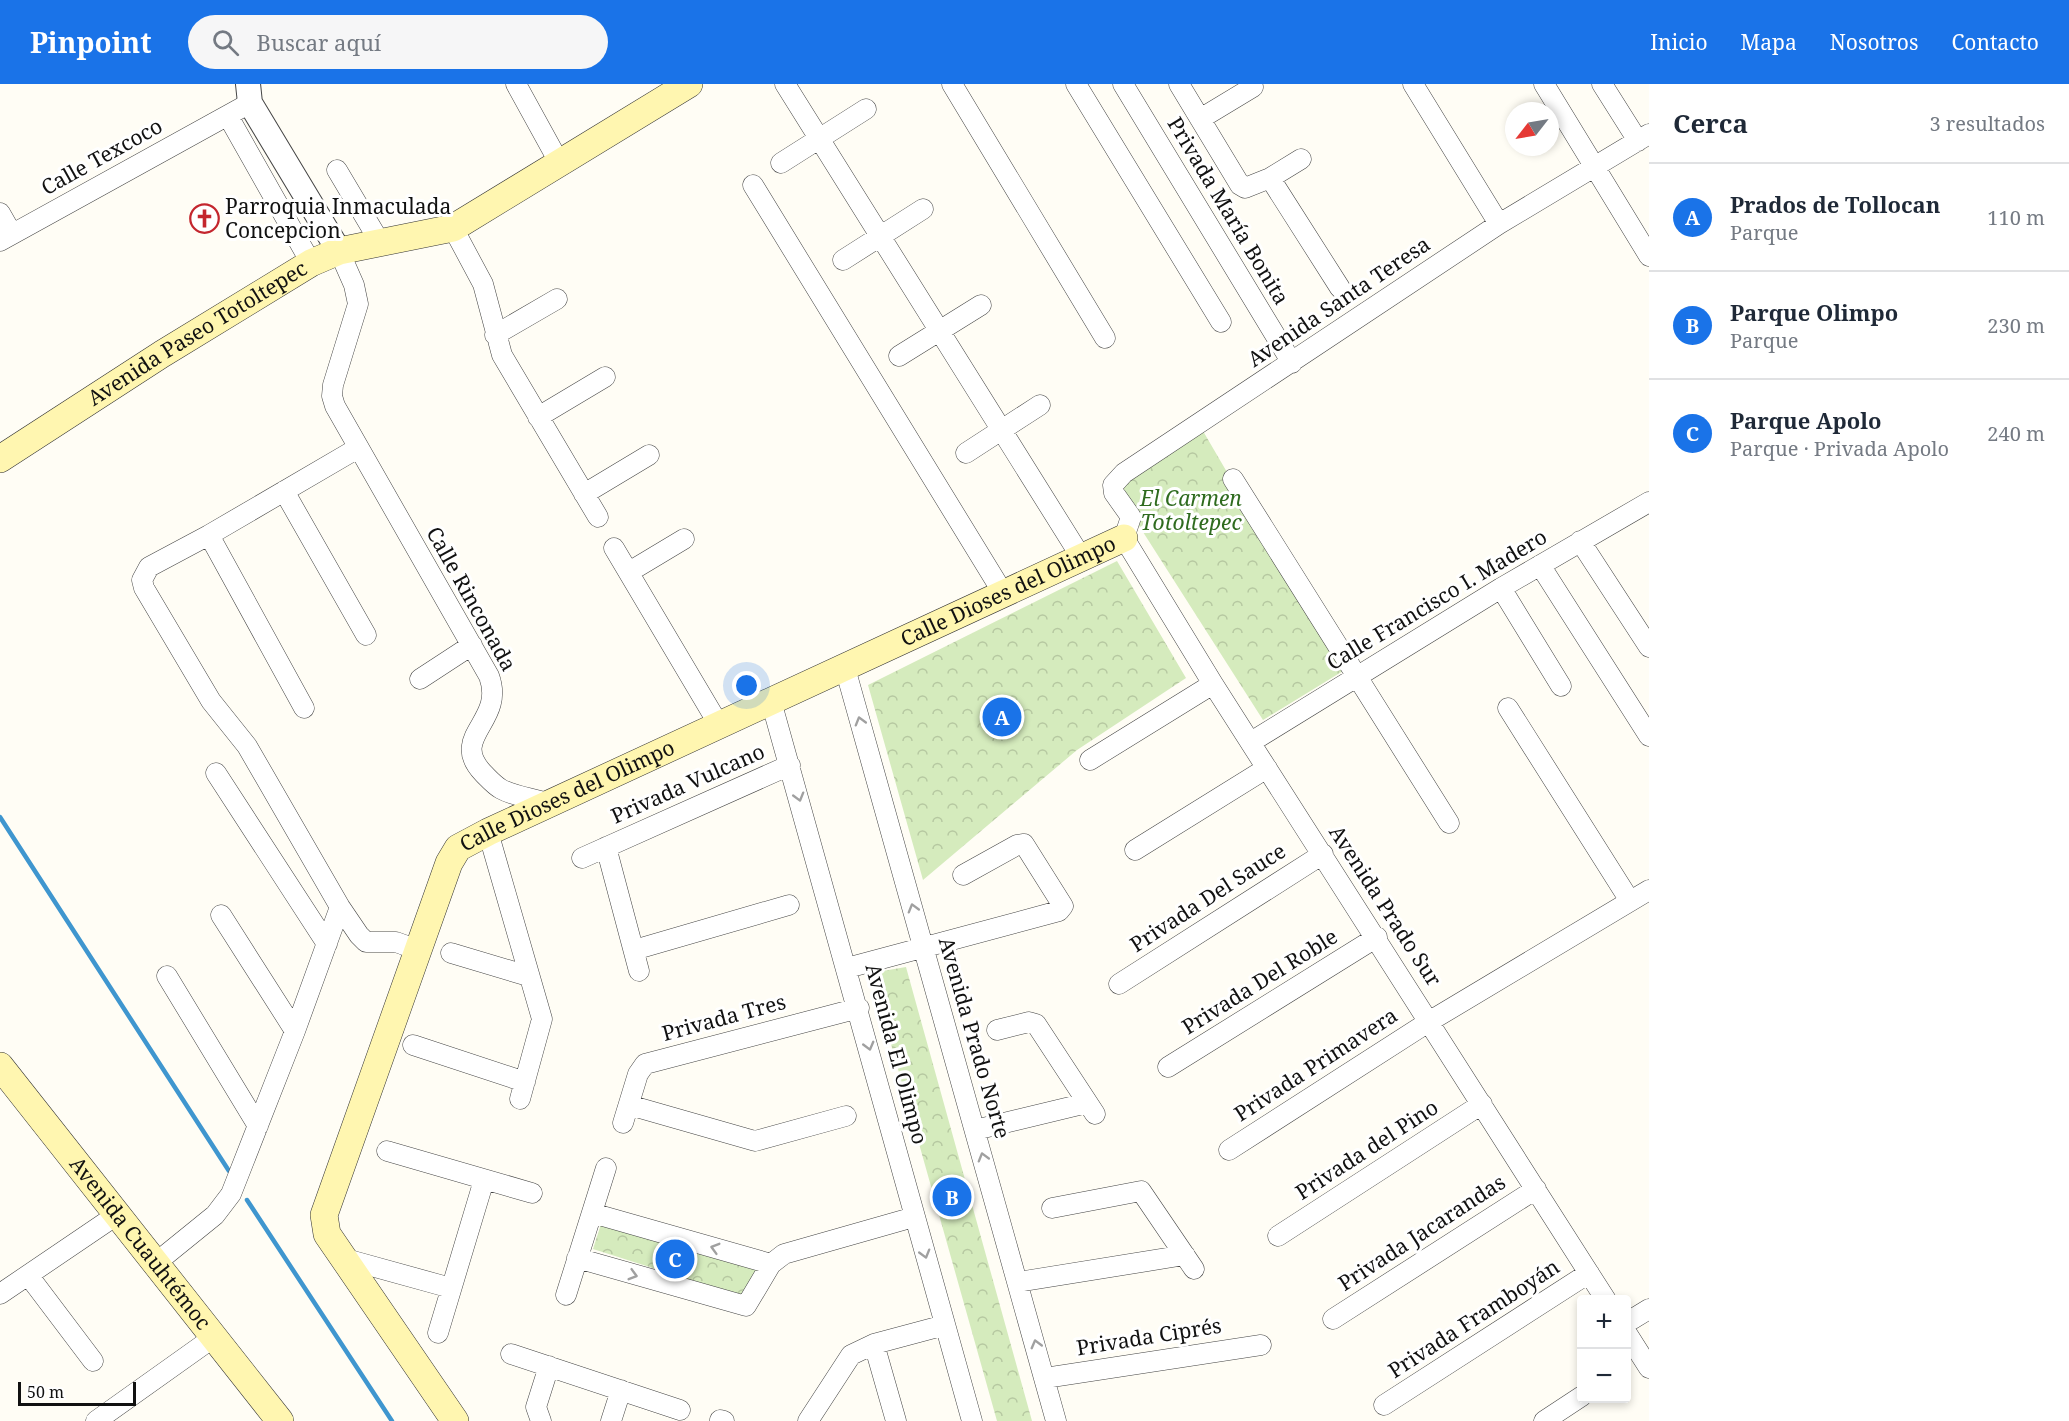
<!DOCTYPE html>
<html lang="es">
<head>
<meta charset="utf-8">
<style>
  :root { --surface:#fff; --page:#f6f6f7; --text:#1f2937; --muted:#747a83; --line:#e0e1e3; --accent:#1a73e8 }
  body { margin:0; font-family:"Noto Serif",serif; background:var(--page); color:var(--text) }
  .controls { position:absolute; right:18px; bottom:18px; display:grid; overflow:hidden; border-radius:6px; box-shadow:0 3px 9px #0003 }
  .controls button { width:54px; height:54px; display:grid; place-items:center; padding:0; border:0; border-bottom:2px solid var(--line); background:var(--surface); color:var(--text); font:30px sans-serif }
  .compass { position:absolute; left:1505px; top:18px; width:54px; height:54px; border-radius:50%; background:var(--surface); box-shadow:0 3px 9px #0003; rotate:239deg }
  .scale { position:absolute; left:18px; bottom:15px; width:118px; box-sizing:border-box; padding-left:6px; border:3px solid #111; border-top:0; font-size:16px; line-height:21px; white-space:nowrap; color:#111; -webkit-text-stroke:4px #fff; paint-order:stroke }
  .you { position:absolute; left:747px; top:602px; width:21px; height:21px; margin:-15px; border:4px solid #fff; border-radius:50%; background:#1a73e8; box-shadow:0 0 0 9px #1a73e833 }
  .badge { display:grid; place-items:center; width:39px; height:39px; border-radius:50%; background:var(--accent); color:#fff; font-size:20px; font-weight:700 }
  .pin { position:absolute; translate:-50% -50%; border:3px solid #fff; box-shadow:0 2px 6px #0006 }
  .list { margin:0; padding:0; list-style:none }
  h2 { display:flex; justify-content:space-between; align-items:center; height:78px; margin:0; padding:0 24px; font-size:26px }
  h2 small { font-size:20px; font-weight:400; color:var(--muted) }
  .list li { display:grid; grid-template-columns:39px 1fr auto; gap:18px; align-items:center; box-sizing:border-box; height:108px; padding:0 24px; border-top:2px solid var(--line) }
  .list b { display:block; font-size:22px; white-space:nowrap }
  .list p { margin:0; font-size:20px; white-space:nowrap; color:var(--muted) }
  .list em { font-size:20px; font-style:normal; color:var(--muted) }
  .icon { flex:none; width:33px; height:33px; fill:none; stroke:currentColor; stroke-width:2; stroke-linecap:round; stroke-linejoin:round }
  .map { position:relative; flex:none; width:1649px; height:1337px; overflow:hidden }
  header { display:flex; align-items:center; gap:36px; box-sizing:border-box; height:84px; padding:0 30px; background:var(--accent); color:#fff }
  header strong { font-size:28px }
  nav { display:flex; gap:33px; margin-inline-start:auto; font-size:21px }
  .search { width:420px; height:54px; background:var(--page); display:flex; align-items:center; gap:15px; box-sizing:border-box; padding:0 21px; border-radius:33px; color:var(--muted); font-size:22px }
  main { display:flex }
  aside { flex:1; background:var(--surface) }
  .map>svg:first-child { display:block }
  .park { fill:url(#park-crowns) }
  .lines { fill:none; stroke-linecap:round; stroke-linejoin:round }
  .stream { stroke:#3f96cf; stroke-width:4.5 }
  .minor-casing { stroke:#444; stroke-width:21 }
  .tertiary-casing { stroke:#444; stroke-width:26 }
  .secondary-casing { stroke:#333; stroke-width:28 }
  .minor { stroke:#fff; stroke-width:20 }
  .tertiary { stroke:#fff; stroke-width:24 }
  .secondary { stroke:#fff6b0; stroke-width:27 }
  .oneway { stroke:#a0a0a0 }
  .labels { text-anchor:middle; stroke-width:6; stroke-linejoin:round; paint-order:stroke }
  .street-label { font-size:21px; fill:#111; stroke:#fff }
  .poi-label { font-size:21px; fill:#111; stroke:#fff; text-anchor:start }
  .park-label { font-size:21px; font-style:italic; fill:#2f6b1f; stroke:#fff }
</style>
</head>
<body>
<header>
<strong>Pinpoint</strong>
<div class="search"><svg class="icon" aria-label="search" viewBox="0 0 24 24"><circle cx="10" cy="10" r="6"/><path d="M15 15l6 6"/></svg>Buscar aquí</div>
<nav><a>Inicio</a><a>Mapa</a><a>Nosotros</a><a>Contacto</a></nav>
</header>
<main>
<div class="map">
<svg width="1649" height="1337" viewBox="0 0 1649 1337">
  <defs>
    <pattern id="park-crowns" width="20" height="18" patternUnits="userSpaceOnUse" patternTransform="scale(1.5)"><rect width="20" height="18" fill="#d5ebbd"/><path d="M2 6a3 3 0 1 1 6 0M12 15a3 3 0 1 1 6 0" fill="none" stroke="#b6c8a1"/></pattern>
  </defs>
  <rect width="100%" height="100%" fill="#fffdf5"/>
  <!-- park -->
  <path class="park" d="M1203,347L1343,587L1263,636L1113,401Z
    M1117,477L1186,594L1077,666L923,796L868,601Z
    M906,883L1032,1337H997L871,889Z
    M601,1140L760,1185L744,1213L593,1165Z"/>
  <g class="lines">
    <!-- stream -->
    <path class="stream" d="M0,733L229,1087
      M247,1116L392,1337"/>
    <defs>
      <path id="minor" d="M516,0L560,80
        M785,0L1081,473
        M952,0L1105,254
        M1076,0L1221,238
        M1123,0L1292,279
        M1179,0L1240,101L1245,104L1270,94L1340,204
        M1413,0L1499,140
        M1544,0L1649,172
        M1602,0L1638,57
        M228,32L311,179
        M1200,35L1253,3
        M781,79L866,25
        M337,86L381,160
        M1270,94L1301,75
        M753,101L1003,509
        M0,129L12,150
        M453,144L483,200L502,271L598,433
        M0,157L250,19
        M339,167L354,201L358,220L333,301L332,312L335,322L489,592C506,638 448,652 483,689C489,695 494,701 501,705C515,713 534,714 550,720
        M843,176L923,125
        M495,251L557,215
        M899,272L981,221
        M538,333L605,293
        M966,369L1040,321
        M1233,395L1449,739
        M284,407L366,551
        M584,410L649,371
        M209,451L149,483L142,496L144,504L211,617L247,662L340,823L359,851L366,858H396L418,866
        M1580,457L1649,563
        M614,464L719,641
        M1540,481L1649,652
        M629,488L684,455
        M1501,504L1561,602
        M845,584L1056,1337
        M420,595L472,561
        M771,617L972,1337
        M304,624L209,451L358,364
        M1508,624L1630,817
        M1251,658L1501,504L1649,418
        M1090,676L1213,600
        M216,689L327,860
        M488,748L542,935L520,1015
        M606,763L639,887
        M1135,766L1267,684
        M582,774L790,681
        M221,831L295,947
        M634,866L789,821
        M451,869L528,892
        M847,884L1059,827L1063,822L1024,760L1017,761L963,791
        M167,892L258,1042
        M1119,900L1323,770
        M997,946L1029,938L1036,940L1095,1030
        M413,961L525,998
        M1168,983L1377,853
        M629,1021L755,1057L846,1032
        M623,1039L638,990L645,980L859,924
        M975,1046L1087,1019
        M1229,1066L1430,937L1649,806
        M387,1067L532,1109
        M1052,1124L1141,1107L1194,1185
        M592,1129L771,1180
        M1278,1152L1482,1020
        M577,1174L746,1222L771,1180L784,1170L914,1133
        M346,1175L451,1204
        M157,1178L215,1131L231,1110L295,947L340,823
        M28,1191L93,1277
        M1018,1198L1185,1171
        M0,1210L118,1130
        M566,1211L606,1084
        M1606,1216L1213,600L1124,454L1131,433L1114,409L1113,401L1124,389L1499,140L1649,50
        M1333,1235L1536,1105
        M1626,1239L1649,1225
        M1626,1248L1649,1284
        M438,1249L484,1096
        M874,1260L896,1337
        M511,1270L680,1326
        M1045,1294L1261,1261
        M1384,1321L1589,1189
        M720,1336L724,1337
        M96,1337L214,1253
        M541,1337L536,1323L549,1282
        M611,1337L621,1306
        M808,1337L851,1271L874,1260L945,1241
        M1544,1337L1582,1312"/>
      <path id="tertiary" d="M248,0L250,19L339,167"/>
      <g id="secondary">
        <path id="s1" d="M0,375L162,270L311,179L339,167L453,144L689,0"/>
        <path id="s2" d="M0,982L280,1337"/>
        <path id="s3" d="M455,1337L327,1150L324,1131L449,779L458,764L488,748L1124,454"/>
      </g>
    </defs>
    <!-- minor casing -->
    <use href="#minor" class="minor-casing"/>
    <!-- tertiary casing -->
    <use href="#tertiary" class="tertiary-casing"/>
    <!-- secondary casing -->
    <use href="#secondary" class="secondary-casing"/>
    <!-- minor -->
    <use href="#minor" class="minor"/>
    <!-- tertiary -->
    <use href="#tertiary" class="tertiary"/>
    <!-- secondary -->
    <use href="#secondary" class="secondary"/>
  </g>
  <!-- one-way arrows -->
  <defs><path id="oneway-chevron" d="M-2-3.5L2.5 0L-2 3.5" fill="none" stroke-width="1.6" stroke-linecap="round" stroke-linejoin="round" transform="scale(1.5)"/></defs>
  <g class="oneway">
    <use href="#oneway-chevron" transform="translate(860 637) rotate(-106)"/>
    <use href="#oneway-chevron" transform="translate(799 713) rotate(74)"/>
    <use href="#oneway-chevron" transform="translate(913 824) rotate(-106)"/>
    <use href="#oneway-chevron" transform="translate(869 962) rotate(75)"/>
    <use href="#oneway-chevron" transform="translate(983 1073) rotate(-106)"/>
    <use href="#oneway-chevron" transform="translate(715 1164) rotate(-164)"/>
    <use href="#oneway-chevron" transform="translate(925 1170) rotate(74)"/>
    <use href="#oneway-chevron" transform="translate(633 1191) rotate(16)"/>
    <use href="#oneway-chevron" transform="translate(1036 1260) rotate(-105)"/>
  </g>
  <!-- icons -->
  <defs>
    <symbol id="church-ring" viewBox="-11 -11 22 22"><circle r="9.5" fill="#fff" stroke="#c4262e" stroke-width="1.5"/><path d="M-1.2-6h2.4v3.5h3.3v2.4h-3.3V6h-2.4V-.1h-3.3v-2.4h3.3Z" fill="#c4262e"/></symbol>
  </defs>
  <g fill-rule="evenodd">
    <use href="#church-ring" x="188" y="118" width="33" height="33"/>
  </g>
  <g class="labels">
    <!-- street labels -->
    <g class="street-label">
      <text transform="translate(102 73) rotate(-29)" y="7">Calle Texcoco</text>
      <text transform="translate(1228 127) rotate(59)" y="7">Privada María Bonita</text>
      <text transform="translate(1339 218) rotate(-34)" y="7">Avenida Santa Teresa</text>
      <text dy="7" stroke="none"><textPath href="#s1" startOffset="234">Avenida Paseo Totoltepec</textPath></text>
      <text dy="7" stroke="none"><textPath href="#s3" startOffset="1244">Calle Dioses del Olimpo</textPath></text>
      <text transform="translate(471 515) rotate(61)" y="7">Calle Rinconada</text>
      <text transform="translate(1437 516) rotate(-31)" y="7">Calle Francisco I. Madero</text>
      <text transform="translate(688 700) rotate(-24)" y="7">Privada Vulcano</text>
      <text dy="7" stroke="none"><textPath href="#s3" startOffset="758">Calle Dioses del Olimpo</textPath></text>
      <text transform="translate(1208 814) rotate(-33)" y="7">Privada Del Sauce</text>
      <text transform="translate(1385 822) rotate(57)" y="7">Avenida Prado Sur</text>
      <text transform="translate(1260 898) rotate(-32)" y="7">Privada Del Roble</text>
      <text transform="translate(724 934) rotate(-15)" y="7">Privada Tres</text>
      <text transform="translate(974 954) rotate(74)" y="7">Avenida Prado Norte</text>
      <text transform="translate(896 970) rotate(75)" y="7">Avenida El Olimpo</text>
      <text transform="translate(1316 981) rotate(-33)" y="7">Privada Primavera</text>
      <text transform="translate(1367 1066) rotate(-33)" y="7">Privada del Pino</text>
      <text transform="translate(1422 1149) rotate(-33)" y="7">Privada Jacarandas</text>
      <text dy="7" stroke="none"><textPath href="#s2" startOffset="226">Avenida Cuauhtémoc</textPath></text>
      <text transform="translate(1474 1235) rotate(-33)" y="7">Privada Framboyán</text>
      <text transform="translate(1149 1253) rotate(-9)" y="7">Privada Ciprés</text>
    </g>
    <!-- poi labels -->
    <g class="poi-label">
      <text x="225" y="130">Parroquia Inmaculada<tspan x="225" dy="24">Concepcion</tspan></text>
    </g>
    <!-- park labels -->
    <g class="park-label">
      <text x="1191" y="422">El Carmen<tspan x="1191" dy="24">Totoltepec</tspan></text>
    </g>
  </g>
</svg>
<div class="controls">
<button>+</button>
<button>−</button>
</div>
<svg class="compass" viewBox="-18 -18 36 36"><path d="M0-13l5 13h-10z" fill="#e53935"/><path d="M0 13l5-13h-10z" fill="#747a83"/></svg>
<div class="scale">50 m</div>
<div class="you"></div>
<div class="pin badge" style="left:1002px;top:633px">A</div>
<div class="pin badge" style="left:952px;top:1113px">B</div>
<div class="pin badge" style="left:675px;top:1175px">C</div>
</div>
<aside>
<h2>Cerca<small>3 resultados</small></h2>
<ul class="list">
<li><span class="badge">A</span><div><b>Prados de Tollocan</b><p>Parque</p></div><em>110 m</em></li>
<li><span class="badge">B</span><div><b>Parque Olimpo</b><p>Parque</p></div><em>230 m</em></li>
<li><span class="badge">C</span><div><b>Parque Apolo</b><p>Parque · Privada Apolo</p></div><em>240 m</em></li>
</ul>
</aside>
</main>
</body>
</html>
